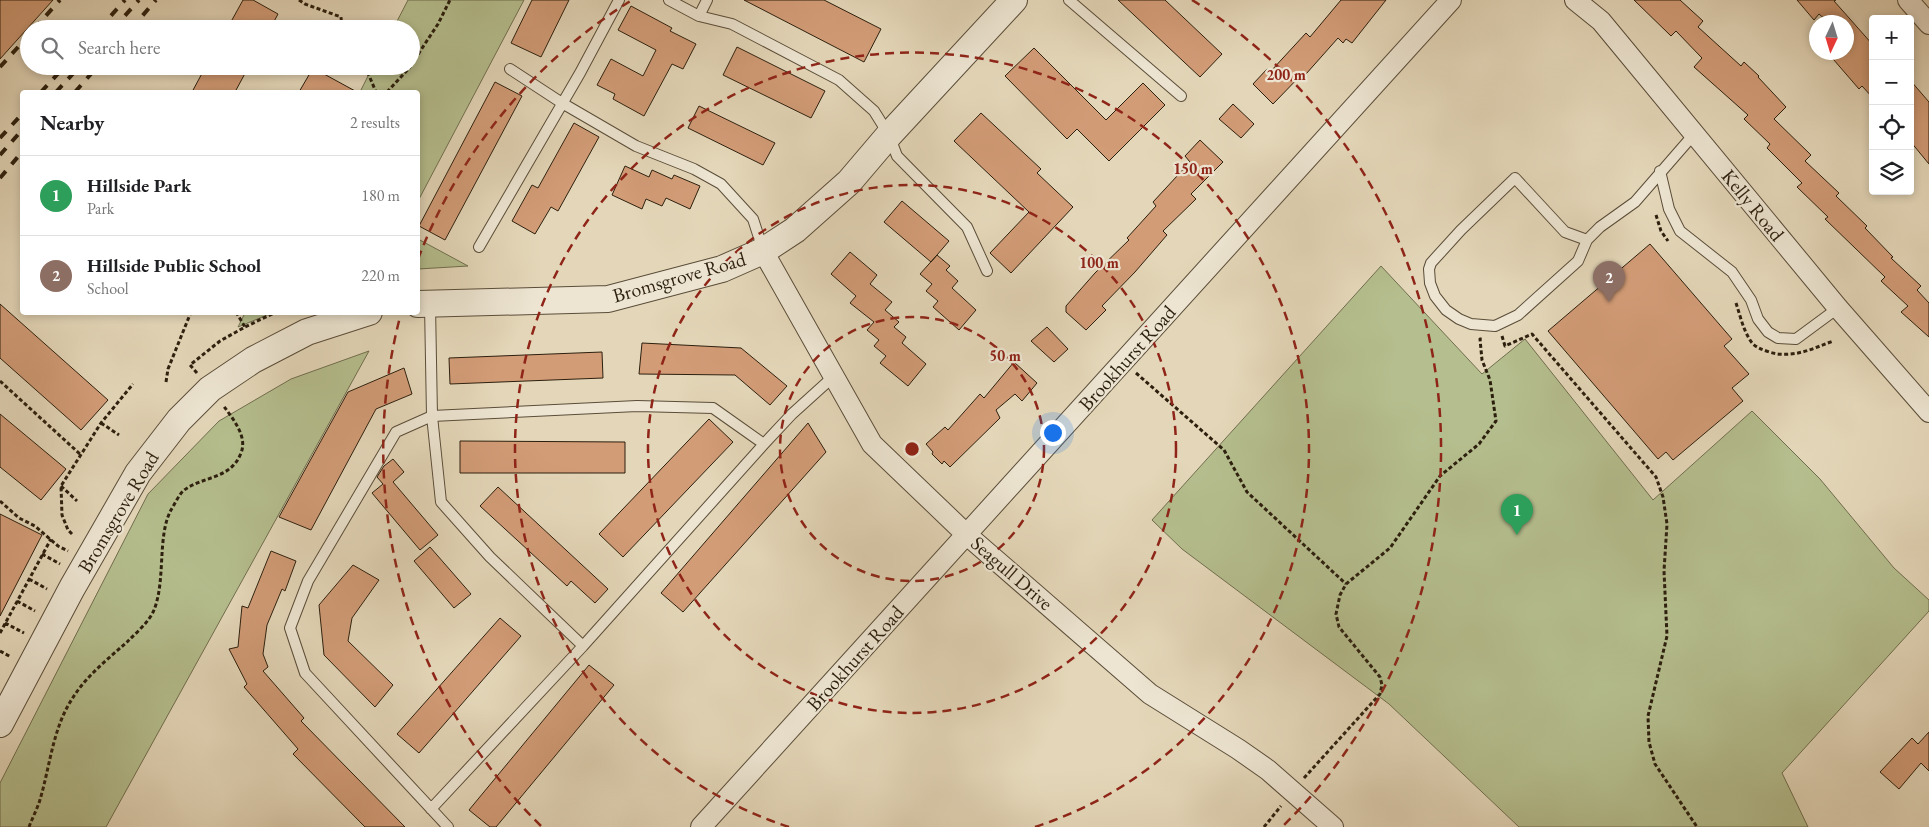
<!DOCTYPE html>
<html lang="en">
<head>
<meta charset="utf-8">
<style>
  :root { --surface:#fff; --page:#f6f6f6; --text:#202124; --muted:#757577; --line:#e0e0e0; --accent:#8f2418 }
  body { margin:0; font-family:"EB Garamond",serif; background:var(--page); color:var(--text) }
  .controls { position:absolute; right:15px; top:15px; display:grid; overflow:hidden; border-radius:5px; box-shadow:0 2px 8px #0003 }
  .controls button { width:45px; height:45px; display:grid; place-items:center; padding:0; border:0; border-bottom:1px solid var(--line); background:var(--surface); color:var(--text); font:25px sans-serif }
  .compass { position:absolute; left:1809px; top:15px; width:45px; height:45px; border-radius:50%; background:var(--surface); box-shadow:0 2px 8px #0003; rotate:184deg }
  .you { position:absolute; left:1052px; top:432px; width:18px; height:18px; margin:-12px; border:4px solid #fff; border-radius:50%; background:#1a73e8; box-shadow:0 0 0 8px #1a73e833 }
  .badge { display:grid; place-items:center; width:32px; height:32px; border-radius:50%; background:var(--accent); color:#fff; font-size:16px; font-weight:700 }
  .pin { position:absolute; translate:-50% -41px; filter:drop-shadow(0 1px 2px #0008) }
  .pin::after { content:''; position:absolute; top:26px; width:18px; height:15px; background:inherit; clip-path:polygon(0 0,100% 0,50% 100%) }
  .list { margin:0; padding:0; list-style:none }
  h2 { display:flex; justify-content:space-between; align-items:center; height:65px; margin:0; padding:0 20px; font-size:21px }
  h2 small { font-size:16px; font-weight:400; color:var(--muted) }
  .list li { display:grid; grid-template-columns:32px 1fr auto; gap:15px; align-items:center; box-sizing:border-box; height:80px; padding:0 20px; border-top:1px solid var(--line) }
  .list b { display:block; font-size:19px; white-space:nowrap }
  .list p { margin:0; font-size:16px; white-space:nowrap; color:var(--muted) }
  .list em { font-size:16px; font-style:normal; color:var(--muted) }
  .icon { flex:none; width:28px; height:28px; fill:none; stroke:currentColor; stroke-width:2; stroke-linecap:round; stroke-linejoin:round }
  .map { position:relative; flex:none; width:1929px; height:827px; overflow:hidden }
  .search { position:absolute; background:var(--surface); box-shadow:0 2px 8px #0003; left:20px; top:20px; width:400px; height:55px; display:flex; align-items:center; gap:12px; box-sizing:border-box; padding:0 18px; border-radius:28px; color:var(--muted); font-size:19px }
  .panel { position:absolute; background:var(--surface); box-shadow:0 2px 8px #0003; left:20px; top:90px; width:400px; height:225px; border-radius:5px }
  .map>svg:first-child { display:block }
  .green { fill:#b5be8e; stroke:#706e4e }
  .building { fill:#d29c77; stroke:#2c1f0e }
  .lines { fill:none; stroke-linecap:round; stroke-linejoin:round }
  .service-casing { stroke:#5a4d39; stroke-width:12 }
  .minor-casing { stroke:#5a4d39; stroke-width:22 }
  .tertiary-casing { stroke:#5a4d39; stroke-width:28 }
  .path { stroke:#2c1f0e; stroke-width:3; stroke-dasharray:4 2.5; stroke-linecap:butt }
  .service { stroke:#ede5d2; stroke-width:10 }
  .minor { stroke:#ede5d2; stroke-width:20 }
  .tertiary { stroke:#ede5d2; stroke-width:26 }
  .rail { stroke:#2c1f0e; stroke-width:4; stroke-dasharray:9 9; stroke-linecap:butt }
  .ring { fill:none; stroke:#8f2418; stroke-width:2.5; stroke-dasharray:9 6 }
  .labels { text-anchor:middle; stroke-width:4.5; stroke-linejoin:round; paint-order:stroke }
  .street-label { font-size:20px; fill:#2c1f0e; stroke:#ede5d2 }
  .centre { fill:#8f2418; stroke:#ede5d2; stroke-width:2.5 }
  .ring-label { font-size:15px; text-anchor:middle; font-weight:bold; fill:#8f2418; stroke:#ede5d2; stroke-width:4.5; stroke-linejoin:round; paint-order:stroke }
</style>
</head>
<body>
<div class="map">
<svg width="1929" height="827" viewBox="0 0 1929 827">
  <rect width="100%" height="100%" fill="#e4d7b9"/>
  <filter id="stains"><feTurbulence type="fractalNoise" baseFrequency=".004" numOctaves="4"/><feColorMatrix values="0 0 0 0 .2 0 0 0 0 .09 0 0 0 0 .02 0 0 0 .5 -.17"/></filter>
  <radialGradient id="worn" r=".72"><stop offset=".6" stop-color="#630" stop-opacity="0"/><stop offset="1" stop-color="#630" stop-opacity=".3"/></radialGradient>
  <!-- green -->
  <path class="green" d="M408,0H524L418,201V92H360L373,66H411V29H393Z
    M418,239L468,266L418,269Z
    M1381,266L1482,374L1525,339L1653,500L1752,411L1820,479L1894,568L1929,600V611L1782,773L1808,827H1519L1389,704L1182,549L1152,520Z
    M245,313V312L272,313L238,327Z
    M369,351L106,827H0V783L148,494L219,421L291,379Z"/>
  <!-- building -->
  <path class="building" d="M0,0H53L0,59Z
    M243,0H253L278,14L270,29H227Z
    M532,0H569L541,57L511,43Z
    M744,0H824L881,29L864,62Z
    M1118,0H1165L1222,54L1200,77Z
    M1341,0H1386L1352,43L1346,39L1343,43L1338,38L1306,74L1304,72L1273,104L1253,84L1267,69L1271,71L1306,33L1310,37Z
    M1634,0H1680L1703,21L1698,27L1741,66L1744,62L1759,76L1758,77L1786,107L1774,119L1811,155L1805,161L1839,193L1836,196L1867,226L1865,228L1893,257L1891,258L1921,286L1917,290L1929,303V337L1901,312L1908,306L1881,281L1885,277L1825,219L1828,217L1797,187L1802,183L1767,148L1770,144L1744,119L1748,115L1694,67L1702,58L1676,31L1671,36Z
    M1797,0H1836L1834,1L1873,45V98L1862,86L1859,89L1827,52H1846V22H1828L1819,14L1814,20Z
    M631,6L672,28L670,31L696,44L683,69L672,64L644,116L613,99L615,94L597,85L611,59L643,76L656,50L618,30Z
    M737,47L825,91L811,118L723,75Z
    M1034,48L1106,120L1143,83L1165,105L1109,161L1077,129L1067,139L1005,76Z
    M206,66H249L235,92H192Z
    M313,68L357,92H299Z
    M1910,80L1929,102V164L1910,141Z
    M495,82L522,96L445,240L419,226Z
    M1233,104L1254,124L1241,138L1219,119Z
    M699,106L775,143L763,165L688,128Z
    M981,113L1041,169L1037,173L1073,207L1011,273L990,253L1029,212L954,141Z
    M574,123L599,137L558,211L551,207L535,234L512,221L532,185L538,188Z
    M1200,140L1223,162L1191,194L1196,199L1163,231L1167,235L1135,272L1102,306L1106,310L1086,330L1066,312V306L1095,273L1129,240L1127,238L1156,206L1153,202L1190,162L1185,156Z
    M625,166L649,177L652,170L672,179L674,175L700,186L690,209L666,198L662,206L646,199L642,209L612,195Z
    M902,201L949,241L931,262L884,222Z
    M1650,244L1732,339L1724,346L1749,374L1732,388L1743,401L1673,460L1666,452L1658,459L1548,331Z
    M850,252L877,275L870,284L892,302L885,310L899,322L894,327L906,337L902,343L926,364L908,386L880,363L886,356L874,346L879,340L867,330L874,322L850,303L856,296L831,274Z
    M937,255L950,266L946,270L958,281L952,288L976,310L959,330L933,307L938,301L926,291L932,284L920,274Z
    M0,304L108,400L81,430L0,358Z
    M1047,327L1068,349L1054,362L1031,341Z
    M642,343L741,348L787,386L770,405L735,375L639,374Z
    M602,352L603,378L450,384L449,358Z
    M1014,362L1037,383L1022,401L1015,394L996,410L1000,418L950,467L944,461L942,464L932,454L933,452L926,444L945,427L948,430L980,394L984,398Z
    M404,368L412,394L376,409L311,530L279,517L348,392Z
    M0,414L66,469L41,500L0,467Z
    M709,419L733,442L623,557L599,534Z
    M808,423L826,452L683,612L661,593Z
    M460,441L625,442V473H460Z
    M393,459L404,472L393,482L438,535L420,550L372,493L383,484L377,477L384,466Z
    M498,487L608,589L595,603L571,581L567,586L480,506Z
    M0,514L42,535L0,616Z
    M430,547L471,594L454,608L414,561Z
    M271,551L296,561L285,591L282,589L267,625L263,654L268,667L263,671L304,718L301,721L405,827H365L293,754L298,749L244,687L247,684L229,649L238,647L242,606L248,608Z
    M353,565L379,580L352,618L348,641L393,685L375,707L324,655L319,605Z
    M500,618L521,636L419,753L397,734Z
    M589,665L614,685L496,827H490L469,810Z
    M1929,732V771L1921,763L1899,789L1880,772L1912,738L1918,744Z"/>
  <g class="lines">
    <defs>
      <path id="service" d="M669,0L699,16L732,24L839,80L874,111L889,135L897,156L967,227L987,271
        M1069,0L1181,96
        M699,16L707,0
        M510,69L562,103L636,146L694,169L721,184L753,219L763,250
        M1660,171L1669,209L1680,231L1732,272L1751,300L1758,319L1768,332L1778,338L1796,339L1838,308
        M1587,240L1565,232L1515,178L1461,230L1431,263L1429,269L1430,283L1435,296L1446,310L1459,319L1471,324L1495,326L1518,315L1578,261L1587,240L1600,227L1635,202L1695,133
        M479,247L580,73L619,0
        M430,305L432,416L441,502L490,557L583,646L764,444L792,414L834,376
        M431,809L583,646
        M448,827L305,673L290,628L308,581L396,432L432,416L637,406L713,408L764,444"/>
      <path id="minor" d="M1575,0L1601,21L1838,308L1929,412
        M1908,0L1929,24
        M763,251L872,444L967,535L1150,694L1238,749L1268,770L1333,827
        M701,827L1451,0"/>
      <path id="tertiary" d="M418,304L608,299L722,269L763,251L795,230L849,182L889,135L1014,0
        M0,724L72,588L138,473L179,420L210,389L253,360L307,332L369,312"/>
    </defs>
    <!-- service casing -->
    <use href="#service" class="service-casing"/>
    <!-- minor casing -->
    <use href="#minor" class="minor-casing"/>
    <!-- tertiary casing -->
    <use href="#tertiary" class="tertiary-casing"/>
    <!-- path -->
    <path class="path" d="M299,0L305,4L341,17L342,29
      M411,65L438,24L450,0
      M365,66L376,92
      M387,92L411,66
      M1656,215L1661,231L1668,241
      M1736,303C1740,315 1743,329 1750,340C1754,347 1761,349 1769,352C1792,359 1812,349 1833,341
      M236,312L245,327
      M1502,336L1505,346L1532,334L1656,477L1663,497L1667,524L1664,571L1667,636L1648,716L1649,742L1655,764L1697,827
      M197,373L190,365L220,341L245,327L276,312
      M1136,373L1224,450L1247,492L1346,584
      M0,381L81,455
      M166,382L168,369L191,312
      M101,423L119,435
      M61,486L77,501
      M0,501L19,518L35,526L58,546L68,551
      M72,534L68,530L62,515L61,486L101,423L133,384
      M42,554L60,564
      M29,579L47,589
      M17,601L35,611
      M5,623L24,633
      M0,633L51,539
      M0,651L11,657
      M1304,778L1380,694L1382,685L1380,677L1339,627L1336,614L1340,595L1346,584L1390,548L1440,476L1479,444L1496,421L1490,380L1482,360L1480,339H1482
      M29,827C32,819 36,811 39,803C50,768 52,730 72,699C86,676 108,659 127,642C136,633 149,622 154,610C166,580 157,536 171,510C174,505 179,495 183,491C201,476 231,480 241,453C248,436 232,418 223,405
      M1264,827L1281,806"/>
    <!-- service -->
    <use href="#service" class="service"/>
    <!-- minor -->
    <use href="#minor" class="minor"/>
    <!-- tertiary -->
    <use href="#tertiary" class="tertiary"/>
    <!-- rail -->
    <path class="rail" d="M34,29L60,0
      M99,29L125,0
      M113,29L139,0
      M131,29L156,0
      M0,67L29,35
      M41,92L65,66
      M56,92L80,66
      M75,92L98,66
      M0,138L22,114
      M0,155L22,130
      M0,178L22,152"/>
  </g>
  <!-- distance rings -->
  <g class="ring">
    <circle cx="912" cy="449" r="132"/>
    <circle cx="912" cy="449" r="264"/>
    <path d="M789 827A397 397 0 1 1 1035 827"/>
    <path d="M541 826A529 529 0 0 1 400 317M418 259A529 529 0 0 1 632 0M1192 0A529 529 0 0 1 1283 826"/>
  </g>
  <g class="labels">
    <!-- street labels -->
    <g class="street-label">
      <text transform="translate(1753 205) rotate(51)" y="7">Kelly Road</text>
      <text transform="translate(679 277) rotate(-16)" y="7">Bromsgrove Road</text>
      <text transform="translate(1127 358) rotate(-48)" y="7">Brookhurst Road</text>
      <text transform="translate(118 512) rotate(-59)" y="7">Bromsgrove Road</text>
      <text transform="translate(1012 573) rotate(41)" y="7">Seagull Drive</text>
      <text transform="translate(855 658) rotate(-48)" y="7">Brookhurst Road</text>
    </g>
  </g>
  <circle cx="912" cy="449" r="8" class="centre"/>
  <g class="ring-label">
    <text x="1286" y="80">200 m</text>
    <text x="1193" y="174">150 m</text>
    <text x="1099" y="268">100 m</text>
    <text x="1005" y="361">50 m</text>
  </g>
  <rect width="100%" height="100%" filter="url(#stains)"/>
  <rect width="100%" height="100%" fill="url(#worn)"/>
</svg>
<div class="controls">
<button>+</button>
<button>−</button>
<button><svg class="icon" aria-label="locate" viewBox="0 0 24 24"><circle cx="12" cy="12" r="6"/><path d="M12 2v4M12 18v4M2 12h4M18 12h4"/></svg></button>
<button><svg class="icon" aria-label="layers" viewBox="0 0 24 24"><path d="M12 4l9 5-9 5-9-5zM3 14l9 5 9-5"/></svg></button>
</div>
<svg class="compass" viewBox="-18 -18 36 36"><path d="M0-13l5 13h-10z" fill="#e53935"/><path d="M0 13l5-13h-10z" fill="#757577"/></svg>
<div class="you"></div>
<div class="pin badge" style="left:1517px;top:535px;background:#2e9e5b">1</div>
<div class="pin badge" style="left:1609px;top:302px;background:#8d6e63">2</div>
<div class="search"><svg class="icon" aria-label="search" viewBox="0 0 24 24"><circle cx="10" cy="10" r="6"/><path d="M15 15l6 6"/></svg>Search here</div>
<section class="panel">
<h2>Nearby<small>2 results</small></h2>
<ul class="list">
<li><span class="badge" style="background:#2e9e5b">1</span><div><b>Hillside Park</b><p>Park</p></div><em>180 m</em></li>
<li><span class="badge" style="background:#8d6e63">2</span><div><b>Hillside Public School</b><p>School</p></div><em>220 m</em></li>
</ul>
</section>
</div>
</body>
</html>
